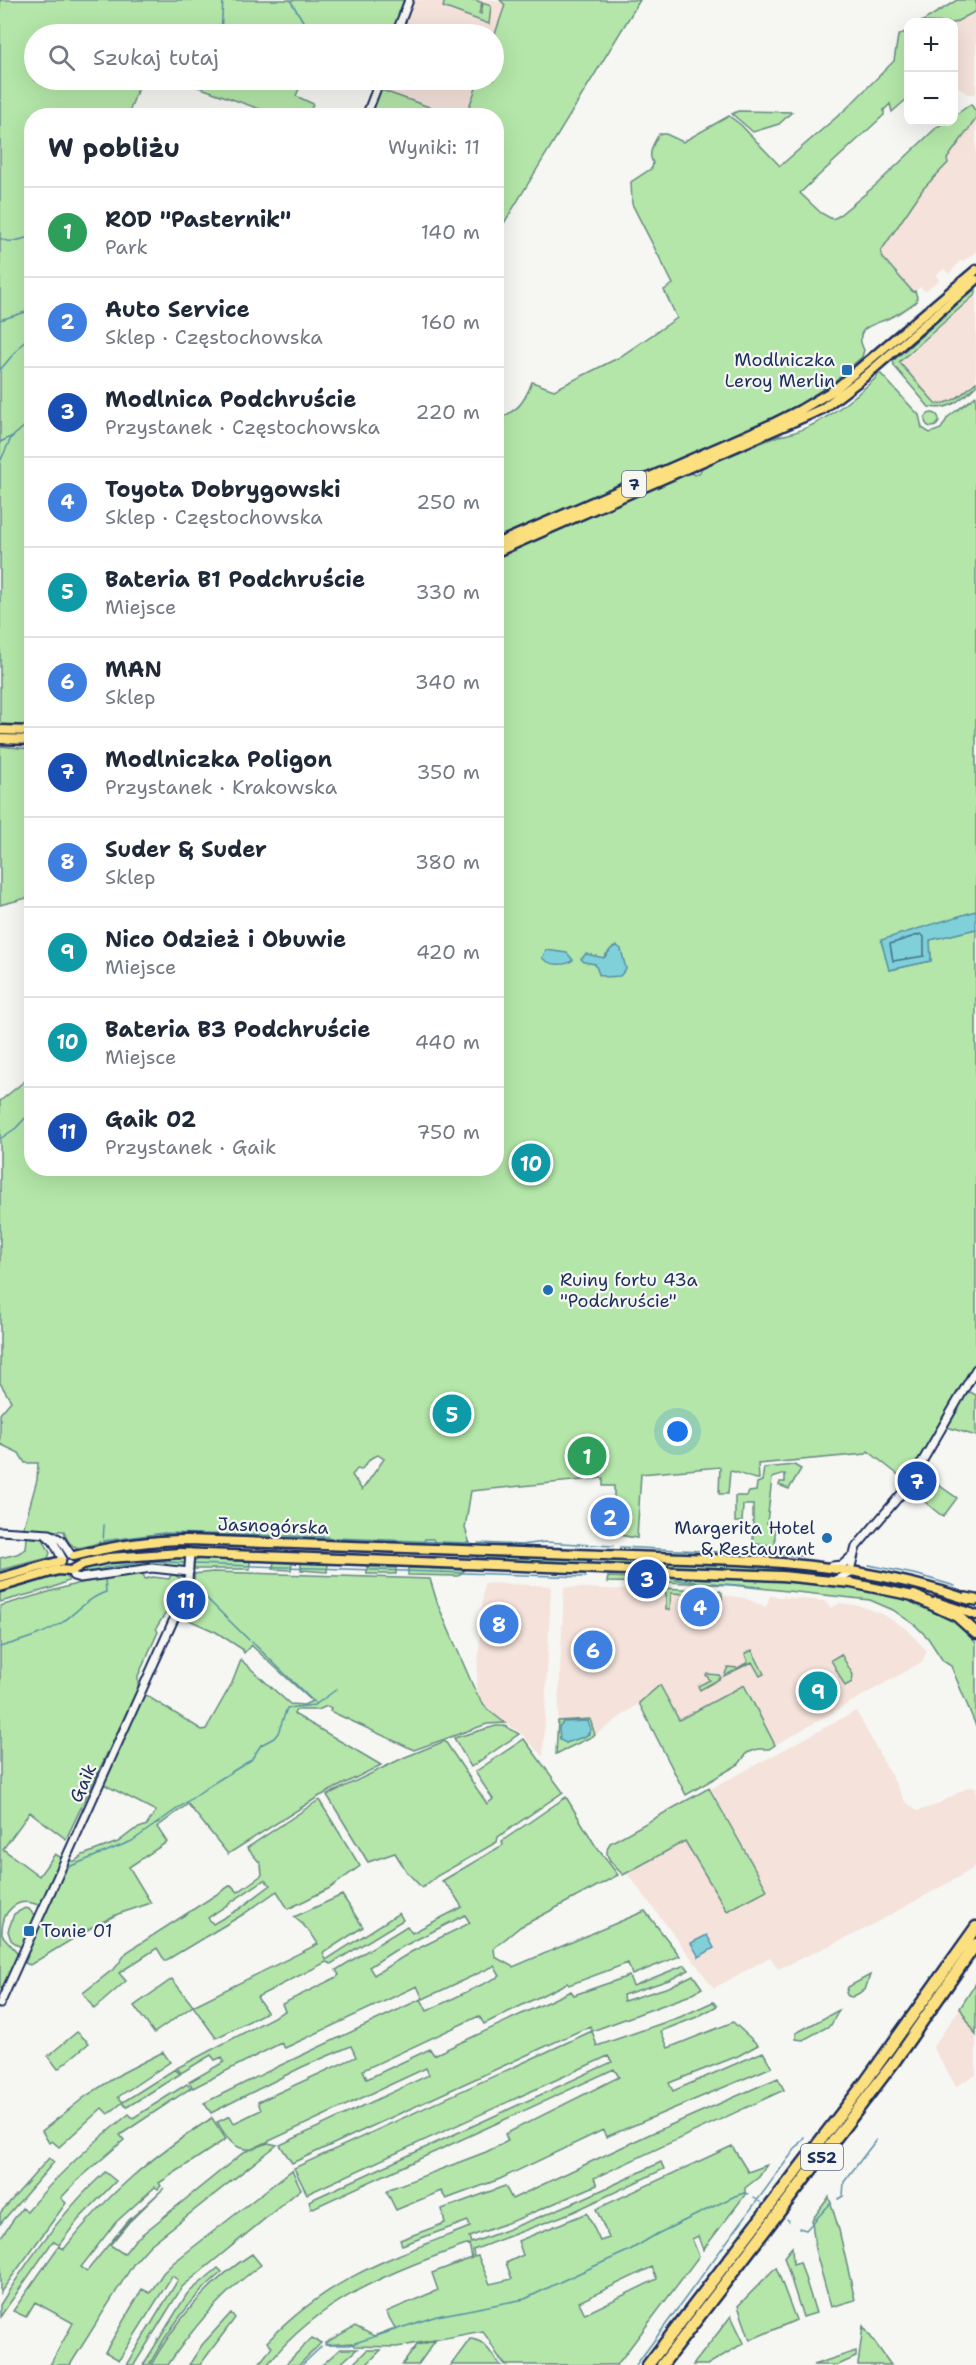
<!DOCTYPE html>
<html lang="pl">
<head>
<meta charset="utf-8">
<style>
  :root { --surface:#fff; --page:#f6f6f7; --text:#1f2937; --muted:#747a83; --line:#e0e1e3; --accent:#db2777 }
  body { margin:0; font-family:"Shantell Sans",sans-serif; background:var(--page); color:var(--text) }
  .controls { position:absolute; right:18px; top:18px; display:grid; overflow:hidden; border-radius:12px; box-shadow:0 6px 24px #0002 }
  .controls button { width:54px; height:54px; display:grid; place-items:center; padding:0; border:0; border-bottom:2px solid var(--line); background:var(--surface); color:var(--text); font:30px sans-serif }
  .you { position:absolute; left:678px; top:1432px; width:21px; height:21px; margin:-15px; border:4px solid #fff; border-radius:50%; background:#1a73e8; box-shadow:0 0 0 9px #1a73e833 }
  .badge { display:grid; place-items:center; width:39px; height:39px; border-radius:50%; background:var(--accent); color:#fff; font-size:20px; font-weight:700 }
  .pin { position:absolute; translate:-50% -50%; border:3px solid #fff; box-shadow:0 2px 6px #0006 }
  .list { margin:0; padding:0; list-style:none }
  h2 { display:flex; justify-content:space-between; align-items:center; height:78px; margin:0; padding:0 24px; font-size:26px }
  h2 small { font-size:20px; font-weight:400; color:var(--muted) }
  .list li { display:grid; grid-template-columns:39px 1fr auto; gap:18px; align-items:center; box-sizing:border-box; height:90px; padding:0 24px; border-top:2px solid var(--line) }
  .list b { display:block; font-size:22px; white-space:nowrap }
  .list p { margin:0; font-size:20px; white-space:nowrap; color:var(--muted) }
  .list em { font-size:20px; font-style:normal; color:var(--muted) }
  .icon { flex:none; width:33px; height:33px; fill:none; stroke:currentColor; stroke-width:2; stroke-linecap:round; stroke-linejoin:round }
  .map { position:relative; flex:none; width:976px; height:2365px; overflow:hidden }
  .search { position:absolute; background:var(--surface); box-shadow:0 6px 24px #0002; left:24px; top:24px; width:480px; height:66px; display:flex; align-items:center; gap:15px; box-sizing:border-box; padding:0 21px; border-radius:33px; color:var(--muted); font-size:22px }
  .panel { position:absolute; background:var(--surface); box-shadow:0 6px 24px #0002; left:24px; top:108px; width:480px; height:1068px; border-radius:24px }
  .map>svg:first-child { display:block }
  .built { fill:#f4e2db }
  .green { fill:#b3e6a8; stroke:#678a83; stroke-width:1.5; fill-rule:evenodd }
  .water { fill:#80d0d9; stroke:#5890a8; stroke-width:1.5 }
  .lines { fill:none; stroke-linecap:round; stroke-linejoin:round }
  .shore { stroke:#436f8f; stroke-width:1.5 }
  .stream { stroke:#5890a8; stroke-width:1.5 }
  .tertiary-casing { stroke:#1b2f5e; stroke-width:11 }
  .primary-casing { stroke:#1b2f5e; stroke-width:13 }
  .trunk-casing { stroke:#1b2f5e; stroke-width:14 }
  .motorway-casing { stroke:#1b2f5e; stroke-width:15 }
  .tertiary { stroke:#f6f6f2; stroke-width:7 }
  .primary { stroke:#fce080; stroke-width:8 }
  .trunk { stroke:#fce080; stroke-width:9 }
  .motorway { stroke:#fce080; stroke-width:10 }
  .poi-dot { fill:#1f6fb2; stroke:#f6f6f2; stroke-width:2 }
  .labels { text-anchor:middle; stroke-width:4.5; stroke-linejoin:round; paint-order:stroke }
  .shield { fill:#f6f6f2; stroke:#5d6b8a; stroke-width:1.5 }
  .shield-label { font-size:16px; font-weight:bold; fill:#1b2f5e }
  .poi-label { font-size:18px; fill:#1b2f5e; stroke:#f6f6f2; text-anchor:end }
  .street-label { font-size:18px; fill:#1b2f5e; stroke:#f6f6f2 }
</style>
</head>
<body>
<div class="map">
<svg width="976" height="2365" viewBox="0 0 976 2365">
  <rect width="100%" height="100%" fill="#f6f6f2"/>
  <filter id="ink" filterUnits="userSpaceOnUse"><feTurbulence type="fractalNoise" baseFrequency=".0167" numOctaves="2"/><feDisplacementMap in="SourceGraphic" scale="12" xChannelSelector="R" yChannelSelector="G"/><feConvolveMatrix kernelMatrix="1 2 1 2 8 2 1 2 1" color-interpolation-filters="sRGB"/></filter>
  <g filter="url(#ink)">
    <!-- built -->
    <path class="built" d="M414,0H494L505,4L494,37V34H401Z
      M976,11V94H967L954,83V23Z
      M384,80H478L466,115H452L381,90Z
      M976,119V252L963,261H960L949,274L944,269L936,275L939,280L925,291L920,287L913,293L883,257L881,251L923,189L938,175L947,159Z
      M976,295V382L956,400L945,404H936L899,362Z
      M484,1583L551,1586L543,1757L521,1733L496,1717L487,1709L476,1693Z
      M564,1587L722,1595L744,1598L766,1607L770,1596L824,1601L831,1608L840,1603L860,1606L882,1614L905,1628L927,1651L922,1662L775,1745L743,1685L679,1721L660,1685L644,1700L595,1735L590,1719L558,1721Z
      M856,1711L905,1801L917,1811L934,1806L969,1787L976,1788V1864L971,1870L859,1932L778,1969L770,1957L714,1988L627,1873L685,1840L701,1870L767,1891L711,1789Z
      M960,2008L976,2035V2075L956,2086L933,2047Z"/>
    <!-- green -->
    <path class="green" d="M0,0H404L392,34H34V80H141L128,115L32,116L31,727L0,726Z
      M445,0H476L482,3L479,13L481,14L483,3L491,6L489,24L443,7Z
      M500,0H640L498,233L503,243L497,247L496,116L466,115L479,80H494V37L505,5Z
      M957,0H976V11L954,23L921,22Z
      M908,30V86L907,88H908V98L892,112L890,104L884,110V115L800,193L821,213L832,219L837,217L876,185L937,127L945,122H954V116L971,104L976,112V119L947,159L948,163L923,189L881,251L883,258L913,292L915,291L917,297L916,302C908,307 900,313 891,317C877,325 851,325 864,350L862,357L847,370L848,372L794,408L680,461L497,539L496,420C518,410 523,405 532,382L554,390L618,358L677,318L664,290L673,284L632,204L631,182L652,168L653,163C647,153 654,143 659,134H666L683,142L729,116L741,125L780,166L847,108L894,61L898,36Z
      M179,80H303L296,96L313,104L309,115H276Z
      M381,90L452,115H370Z
      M738,111L792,112L779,124L753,132L732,114Z
      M976,288V294L899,362L936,404C954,404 963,393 976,382V386C961,399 950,411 929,407L894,366L893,361Z
      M876,374H881L915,411L919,415L922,428L930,433L941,429L948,417L976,396V911L881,941L890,970L931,961L930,940L976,929V1362L906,1481L868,1451L866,1454L758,1464L759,1479C747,1479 741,1472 730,1471L728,1494H719L720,1467L641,1474L637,1538L619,1535L621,1506L614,1505V1486H603V1478L471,1491L465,1528L470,1544L435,1543L433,1539H425L423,1544L340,1539L166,1535L100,1545V1542C83,1548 70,1554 64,1531L23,1530L37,1480L38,1463H25L19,1453L0,1444V1414L11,1401L0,1383V1101L31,1076L32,1168H496L497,558L688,472L695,475L700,472L702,467L778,436C816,431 850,401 877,377ZM612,948L599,974L598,968L586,954L603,958ZM378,1455L384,1459L362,1490L352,1475L357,1469L361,1470L371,1458Z
      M925 420a7 7 0 1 1 14 0a7 7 0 1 1-14 0Z
      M0,746L30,749L32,768L31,897L0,905Z
      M968,1391L976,1395V1436L947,1427Z
      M794,1465L801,1469L789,1489L779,1485L780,1482H785V1474L772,1478L767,1523L775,1526V1545L753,1544V1505H743L742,1522H735V1496H747L749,1492L756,1491L757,1483L762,1481L764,1468Z
      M920,1472L957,1498L943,1517L913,1492L912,1489L921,1475Z
      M27,1537L43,1539L50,1553L48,1558L0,1570V1558L17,1554L26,1549Z
      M476,1554L587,1558L589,1562L586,1565L478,1561Z
      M169,1557H180L187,1561V1567L123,1568L82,1575L77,1573C95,1557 145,1559 169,1557Z
      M199,1559L250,1560V1569H194V1562Z
      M608,1561L776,1565L845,1572L838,1576L803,1572L607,1566Z
      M274,1562L292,1563L291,1570L273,1569Z
      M301,1562L328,1564L327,1572L301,1570Z
      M367,1567L396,1568V1574H367Z
      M408,1568L465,1570L458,1576L408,1575Z
      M213,1572L430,1579L438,1605L476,1693L487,1709L505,1723L487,1724L414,1750L330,1711L331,1708L327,1706L318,1710H296L294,1714L381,1765L318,1797L228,1854L188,1804L157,1827L167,1842L129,1867L151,1903L118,1914L94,1926L30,1965L25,1963L28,1956L25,1955L68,1861H75L83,1855L118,1842L134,1830L147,1825L156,1811L103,1784L144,1694L202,1730L206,1729L232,1683L241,1660L290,1704L304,1705L312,1701L251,1645L244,1653L242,1649L216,1632L178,1615L188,1593L191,1576L193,1574Z
      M172,1573L181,1579L177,1596L156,1628L158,1632L138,1676V1689L66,1839L30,1812L3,1849L39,1876L55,1854L62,1858L40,1906C17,1895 1,1911 2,1935L16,1951L18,1957L4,1987H2L0,1992V1606L76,1584L101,1579L143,1574L145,1579L153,1577L169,1579Z
      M59,1575L67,1576L68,1581L52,1588L0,1602V1591Z
      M662,1576L790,1581L851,1588L921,1603L952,1619L976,1643V1726L951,1666L943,1661L928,1638L916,1626L893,1610L870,1600L732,1585L664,1582L660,1578L653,1577Z
      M608,1577L658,1579L663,1583L607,1582Z
      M662,1588L720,1591L722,1593V1601L719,1603V1596L671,1593L670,1610H666V1593L662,1592Z
      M752,1650L764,1674L760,1676L752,1662L724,1676L728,1667L738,1668L748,1662L745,1654Z
      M841,1654L853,1675L852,1682L845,1686L831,1660Z
      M707,1674L719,1675L721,1678L700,1690L698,1686L710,1680L706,1675Z
      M660,1685L679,1720L744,1685L775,1745L769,1749H758L747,1753L739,1764L686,1795L639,1703Z
      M590,1719L595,1735L556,1754L558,1721ZM588,1721L589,1734L566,1743L563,1722Z
      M496,1726H505L519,1734L471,1767L454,1738Z
      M524,1739L563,1792L498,1837L497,1842L437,1876L422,1888L407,1872L395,1853L368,1862L327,1795L403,1758L445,1741L487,1804L493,1799L475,1772Z
      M709,1788L767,1890L727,1911L685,1841L623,1875C614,1865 601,1856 610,1843Z
      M566,1797L595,1845L618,1875L520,1927L494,1948L495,1957L513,1967L645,1911L680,1956L632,1975L628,1963L569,1985L567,1983L484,2024L479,2016L363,2070L367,2079L430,2049L434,2055L571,1991L574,1995L629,1976L633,1986L685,1965L689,1970L669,1980L623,1995L624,2001L669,1987L693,1975L702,1988L688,1996L592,2031L597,2046L680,2017L713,2002L717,2006L697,2017L661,2031L668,2048L733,2022L758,2045L738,2056L669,2083L673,2091L763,2052L772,2067L606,2137L603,2130L500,2179L446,2199L441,2191L396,2210L387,2192L389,2189L486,2152L508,2141L505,2134L619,2077L614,2069L311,2209L309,2201L612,2062L608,2056L307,2194L294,2168L592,2031L590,2026L292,2163L280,2145L429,2075L426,2068L252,2149C233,2151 226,2136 217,2122L230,2116L234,2123L261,2110L258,2102L356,2057L351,2046L302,2067L211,2113L204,2103L279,2066L421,1999L427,2011L500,1976L494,1966L423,1999L417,1986L285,2048L281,2043L193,2088L189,2082L224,2062L222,2057L215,2060L211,2055L181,2073L177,2068L285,2011L282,2004L337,1977L339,1975L336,1970L407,1926L412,1933L462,1907L452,1891L442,1881L503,1845L502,1841ZM465,1915L470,1923L411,1952L374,1975L369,1967L394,1951Z
      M319,1800L360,1866L330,1888L288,1909L277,1891L242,1915L165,1961L157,1948L119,1973L126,1981L94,2009L83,1993L116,1967L127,1952L231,1885L238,1892L262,1875L261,1864L247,1848ZM264,1880L271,1885L239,1909L213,1924L208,1918Z
      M342,1895L363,1927L323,1953L326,1960L399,1913L403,1920L331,1964L326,1962L257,1997L267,2012L216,2038L193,2006L154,2033L134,2006L172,1979L193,2006L318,1944C312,1933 303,1924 294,1917Z
      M25,1908L29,1909L36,1918L22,1948L11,1940L8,1931L14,1914Z
      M870,1975L865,1990L852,1997L848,1996L846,1993L848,1987Z
      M976,1983V2035L960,2008Z
      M839,2010L831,2025L803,2040L796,2039V2033Z
      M77,2032L89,2043L58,2069L48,2056Z
      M163,2052L170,2062L118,2097L123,2102L175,2069L180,2074L127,2107L122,2103L108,2114L102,2108L59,2147L52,2141L49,2143L42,2131L86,2096L122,2073Z
      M778,2078L784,2090L594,2178L597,2185L518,2219L469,2237L471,2243C536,2220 599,2193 661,2162L664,2169L573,2212L473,2250L474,2257L478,2256L490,2284L512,2279L506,2263L523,2255L518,2241L587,2213L600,2241L609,2238L596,2209L732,2146L748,2172L767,2165L759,2177L745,2188V2195L703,2250L698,2236L692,2239L699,2256L617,2365H506C495,2356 492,2341 482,2331L397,2347L354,2346L352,2343L326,2345L325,2343L355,2326L374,2336L395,2328L386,2312L438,2290L432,2273L472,2258L469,2244C392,2271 319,2299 267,2365H258L272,2347L267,2342C331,2276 388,2259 470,2227L468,2221L402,2245L400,2240L445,2223L442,2209L505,2186L512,2199L650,2134ZM652,2267L657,2279L585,2314L579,2302Z
      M187,2084L191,2088L120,2135L124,2140L78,2180L61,2198L66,2203L0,2293V2238L22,2208L27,2211C58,2174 91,2144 129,2114L133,2118Z
      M212,2118L226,2139L159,2183L161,2186L158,2189L155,2187L116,2222L81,2267L87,2271L128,2221L164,2188L129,2222L110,2245L124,2254L135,2240L244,2152L268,2143L277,2145L150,2245L134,2263L70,2365H50L73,2323L35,2302L26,2317L13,2311L59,2246L64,2249C109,2192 151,2157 212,2118Z
      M49,2158L54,2162L0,2224V2213Z
      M292,2170L301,2189L182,2287L134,2365H126L178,2280L172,2276L119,2360L105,2352L142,2289L150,2293L163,2273L173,2263Z
      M105,2172L116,2181L78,2220L59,2245L53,2241L0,2317V2305C29,2258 64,2210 105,2172Z
      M829,2197L839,2230L855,2300L831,2307L815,2249L812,2220Z
      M792,2247L793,2264L800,2262L816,2313L803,2317L784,2257Z
      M252,2254L261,2265C223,2292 194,2326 168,2365H151C176,2321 209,2281 252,2254Z
      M776,2267L796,2320L750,2340L738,2306Z
      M218,2268L222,2272C192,2296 168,2331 149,2365H143L187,2294Z
      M231,2313L235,2318L200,2365H189L202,2345Z
      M731,2316L744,2343L707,2365H693Z
      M863,2326L891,2365H858Z
      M312,2338L321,2343L299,2365H285Z
      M470,2339C487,2340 490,2355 501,2365H451Z
      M435,2341L418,2365H402L417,2345Z
      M340,2349H357L339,2365H322Z
      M367,2350H381L366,2365H352Z
      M856,2351V2357L838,2365H813Z"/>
    <!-- water -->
    <path class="water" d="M976,911V929L930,940L931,961L889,970L881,940Z
      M617,946L621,949L626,969L620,976L606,977L599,974L595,964L584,962L581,959L586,954L604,958L612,948Z
      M546,950L567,953L573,960C564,967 550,965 542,958Z
      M588,1721L591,1730L586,1736L566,1743L560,1740L559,1727L563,1722Z
      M707,1935L714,1948L699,1957L691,1943Z"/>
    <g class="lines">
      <!-- shore -->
      <path class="shore" d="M921,934L924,937V956L893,961L890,944Z"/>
      <!-- stream -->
      <path class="stream" d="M290,0L306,26L315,34
        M221,34L223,0
        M0,238C10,245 21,239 32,236
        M0,320L32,310
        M0,370L32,332
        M0,442L13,436
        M0,462L11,438L32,420
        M0,1139L16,1128L32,1111
        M334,1538L470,1543
        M103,1541L164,1533L328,1537
        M103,1543L104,1525
        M478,1543L521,1545L545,1542L613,1546
        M620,1547L803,1556
        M193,1564L586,1577
        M869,1565L918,1575L955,1586
        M103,1568L153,1561L185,1563
        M80,1573L102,1569
        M675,1580L761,1587
        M194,1586L249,1640
        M252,1642L316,1704
        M0,1647C20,1641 45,1634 63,1622C76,1612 90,1597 106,1592L105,1578
        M118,1752L191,1593L195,1574
        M19,1970L66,1868L132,1841L209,1786L251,1760L261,1745L274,1738L278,1733L287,1708L315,1705L337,1689
        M5,2002L16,1978
        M1,2008L3,2006
        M754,2198L760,2202
        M838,2199L843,2196L844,2182L876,2140
        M787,2219L789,2221
        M799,2228L806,2230L831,2203
        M325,2345H349L437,2316L525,2299L564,2280L630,2250L657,2234L735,2196L744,2193L748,2194
        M302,2365L321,2347
        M636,2365L804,2137"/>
      <defs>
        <path id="tertiary" d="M396,34L409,0
          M366,116L380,80
          M0,1531L50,1534L61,1540L71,1555
          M45,1534L53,1541L62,1558
          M832,1566L842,1565L852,1556
          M71,1571L73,1576L80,1578L152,1568L189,1572
          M835,1580L849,1574L856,1547L908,1486L976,1369
          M0,2004L183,1599L188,1580L190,1553"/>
        <path id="primary" d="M496,544L772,424L800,410L834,390L976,270
          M496,552L822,409L864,377L976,280
          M0,730L32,731
          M0,739L32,740
          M74,1556C112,1546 149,1540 188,1540L739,1560C818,1564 894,1574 970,1600
          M0,1578L61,1561
          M0,1587L58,1570L71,1571L83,1564L109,1558L180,1553L782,1576L851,1583L918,1597
          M936,1602L976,1615"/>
        <path id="trunk" d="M966,1598L976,1600"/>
        <path id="motorway" d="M914,1596L957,1616L976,1633
          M648,2365L866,2081L976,1927
          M662,2365L894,2062L976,1944"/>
      </defs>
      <!-- tertiary casing -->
      <use href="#tertiary" class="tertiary-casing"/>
      <!-- primary casing -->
      <use href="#primary" class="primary-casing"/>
      <!-- trunk casing -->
      <use href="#trunk" class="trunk-casing"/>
      <!-- motorway casing -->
      <use href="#motorway" class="motorway-casing"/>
      <!-- tertiary -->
      <use href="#tertiary" class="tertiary"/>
      <!-- primary -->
      <use href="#primary" class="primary"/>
      <!-- trunk -->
      <use href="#trunk" class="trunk"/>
      <!-- motorway -->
      <use href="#motorway" class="motorway"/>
    </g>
  </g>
  <!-- markers -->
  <g class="poi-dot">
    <rect x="841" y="364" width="12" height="12" rx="3"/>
    <circle cx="548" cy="1290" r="6"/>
    <circle cx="827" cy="1538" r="6"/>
    <rect x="23" y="1925" width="12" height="12" rx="3"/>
  </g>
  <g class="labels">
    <!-- shield labels -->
    <g class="shield">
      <rect x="622" y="471" width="24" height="26" rx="4.5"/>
      <rect x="801" y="2144" width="42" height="26" rx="4.5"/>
    </g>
    <g class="shield-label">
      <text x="634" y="490">7</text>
      <text x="822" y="2163">S52</text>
    </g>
    <!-- poi labels -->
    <g class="poi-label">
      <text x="835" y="366">Modlniczka<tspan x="835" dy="21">Leroy Merlin</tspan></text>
      <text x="560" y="1286" text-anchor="start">Ruiny fortu 43a<tspan x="560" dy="21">"Podchruście"</tspan></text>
      <text x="815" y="1534">Margerita Hotel<tspan x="815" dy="21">&amp; Restaurant</tspan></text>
      <text x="41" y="1937" text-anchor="start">Tonie 01</text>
    </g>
    <!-- street labels -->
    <g class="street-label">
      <text transform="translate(273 1526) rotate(2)" y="6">Jasnogórska</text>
      <text transform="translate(83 1783) rotate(-66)" y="6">Gaik</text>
    </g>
  </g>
</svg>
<div class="controls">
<button>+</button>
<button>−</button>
</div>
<div class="you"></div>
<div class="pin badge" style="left:587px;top:1456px;background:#2e9e5b">1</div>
<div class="pin badge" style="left:610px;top:1517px;background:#3f7fe0">2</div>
<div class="pin badge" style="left:647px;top:1579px;background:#1a4fb4">3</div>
<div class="pin badge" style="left:700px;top:1607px;background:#3f7fe0">4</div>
<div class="pin badge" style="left:452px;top:1414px;background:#0f9aa8">5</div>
<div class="pin badge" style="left:593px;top:1650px;background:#3f7fe0">6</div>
<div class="pin badge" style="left:917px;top:1481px;background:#1a4fb4">7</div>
<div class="pin badge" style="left:499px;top:1624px;background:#3f7fe0">8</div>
<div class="pin badge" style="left:818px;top:1691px;background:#0f9aa8">9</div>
<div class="pin badge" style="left:531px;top:1163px;background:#0f9aa8">10</div>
<div class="pin badge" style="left:186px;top:1600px;background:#1a4fb4">11</div>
<div class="search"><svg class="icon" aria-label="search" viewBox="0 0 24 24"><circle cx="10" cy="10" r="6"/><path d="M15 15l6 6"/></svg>Szukaj tutaj</div>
<section class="panel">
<h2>W pobliżu<small>Wyniki: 11</small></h2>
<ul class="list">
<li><span class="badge" style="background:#2e9e5b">1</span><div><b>ROD &quot;Pasternik&quot;</b><p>Park</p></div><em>140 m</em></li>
<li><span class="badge" style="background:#3f7fe0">2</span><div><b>Auto Service</b><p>Sklep · Częstochowska</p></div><em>160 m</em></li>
<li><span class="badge" style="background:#1a4fb4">3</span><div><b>Modlnica Podchruście</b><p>Przystanek · Częstochowska</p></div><em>220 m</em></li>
<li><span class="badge" style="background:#3f7fe0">4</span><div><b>Toyota Dobrygowski</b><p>Sklep · Częstochowska</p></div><em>250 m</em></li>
<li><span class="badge" style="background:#0f9aa8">5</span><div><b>Bateria B1 Podchruście</b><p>Miejsce</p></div><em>330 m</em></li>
<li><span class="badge" style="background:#3f7fe0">6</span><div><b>MAN</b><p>Sklep</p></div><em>340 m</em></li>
<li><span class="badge" style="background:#1a4fb4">7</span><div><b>Modlniczka Poligon</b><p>Przystanek · Krakowska</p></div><em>350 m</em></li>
<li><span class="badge" style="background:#3f7fe0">8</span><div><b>Suder &amp; Suder</b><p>Sklep</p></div><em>380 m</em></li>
<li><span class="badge" style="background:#0f9aa8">9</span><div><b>Nico Odzież i Obuwie</b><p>Miejsce</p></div><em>420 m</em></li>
<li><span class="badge" style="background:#0f9aa8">10</span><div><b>Bateria B3 Podchruście</b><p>Miejsce</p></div><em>440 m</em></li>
<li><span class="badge" style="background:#1a4fb4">11</span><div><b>Gaik 02</b><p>Przystanek · Gaik</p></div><em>750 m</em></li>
</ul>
</section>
</div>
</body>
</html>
